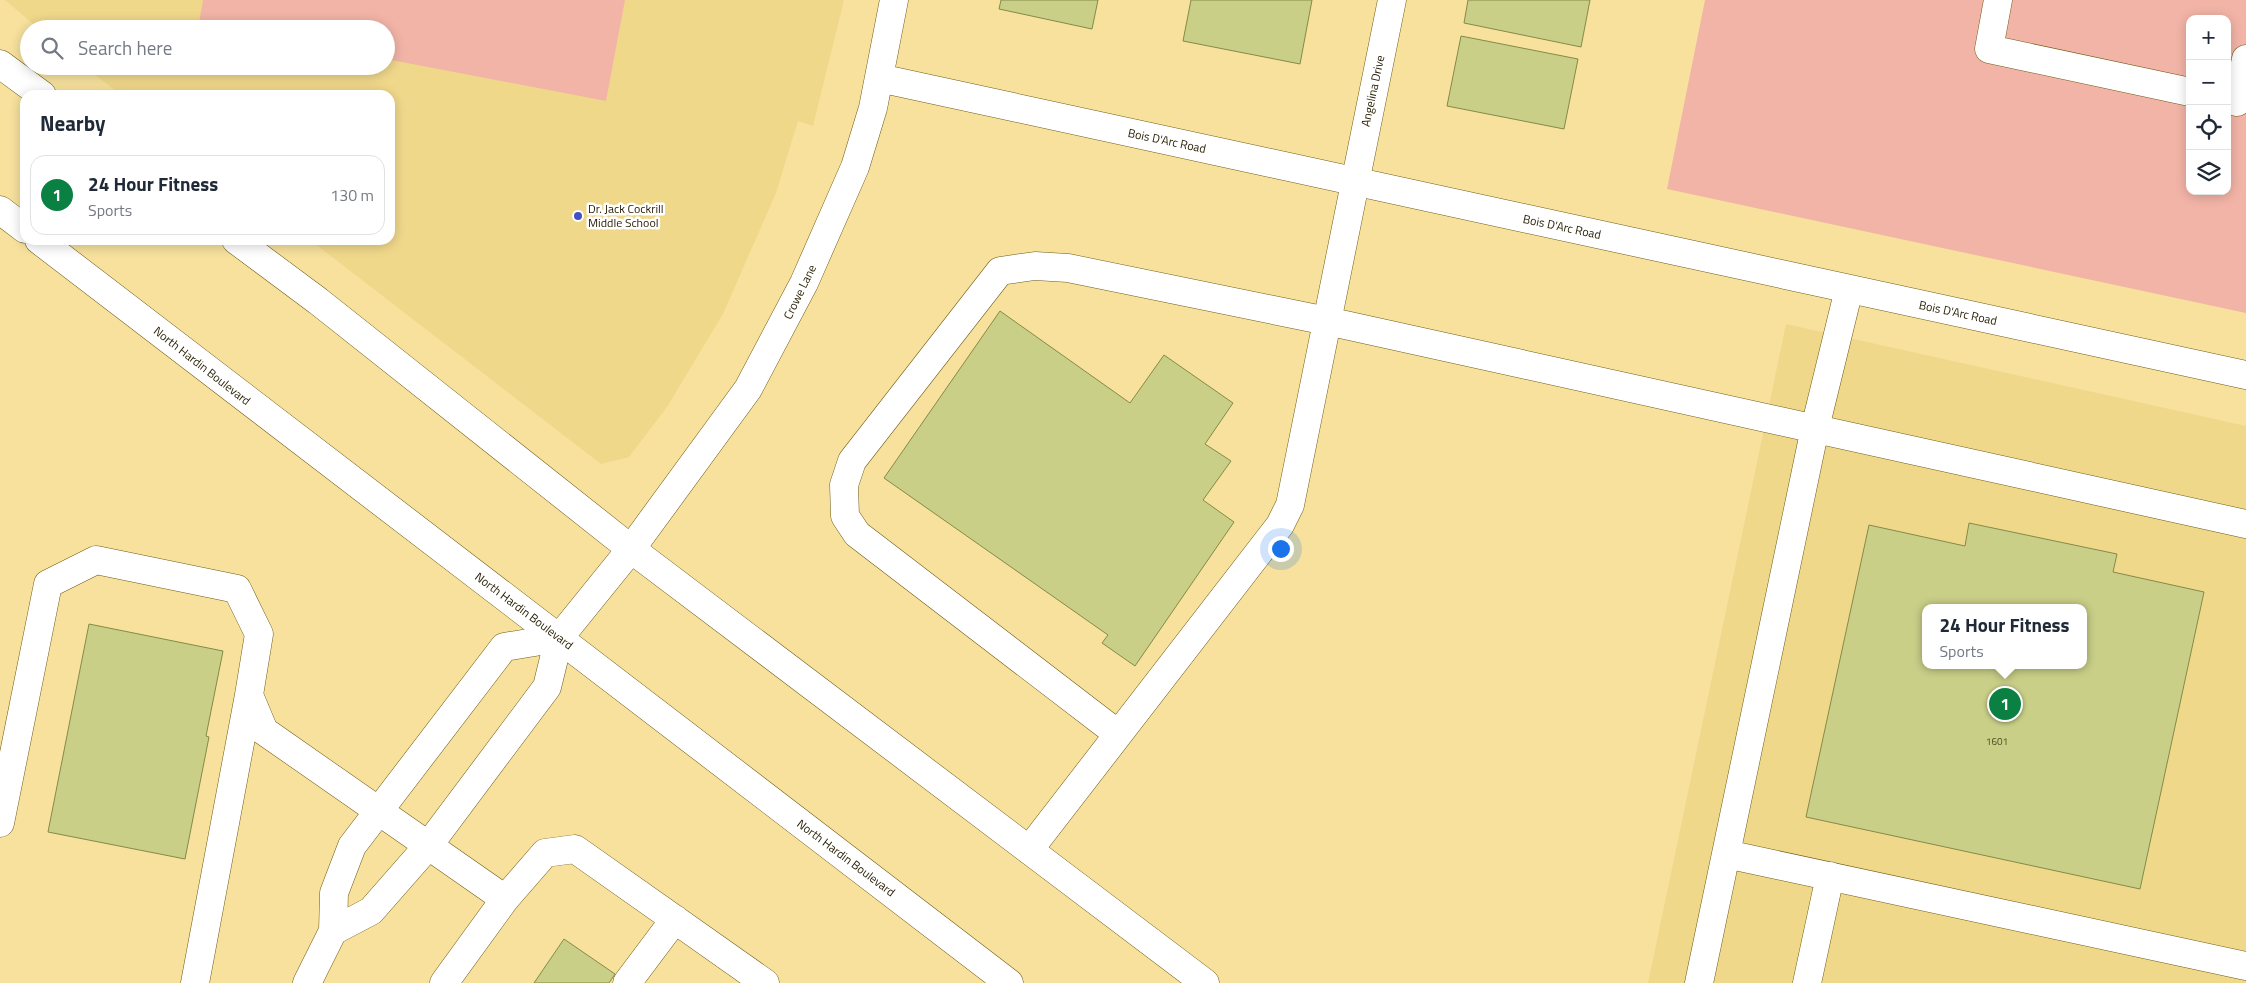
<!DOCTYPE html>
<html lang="en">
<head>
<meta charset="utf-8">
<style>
  :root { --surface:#fff; --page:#f6f6f7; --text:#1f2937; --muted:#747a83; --line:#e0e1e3; --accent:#0b8043 }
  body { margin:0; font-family:"Titillium Web",sans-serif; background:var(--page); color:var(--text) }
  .controls { position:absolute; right:15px; top:15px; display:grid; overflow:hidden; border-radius:10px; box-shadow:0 2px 12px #0003 }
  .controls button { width:45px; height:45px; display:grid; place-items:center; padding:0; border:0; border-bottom:1px solid var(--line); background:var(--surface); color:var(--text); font:25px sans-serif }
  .you { position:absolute; left:1280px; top:548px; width:18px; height:18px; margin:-12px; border:4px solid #fff; border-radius:50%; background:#1a73e8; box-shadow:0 0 0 8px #1a73e833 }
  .badge { display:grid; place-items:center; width:32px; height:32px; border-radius:50%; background:var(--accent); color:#fff; font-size:16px; font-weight:700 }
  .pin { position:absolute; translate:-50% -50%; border:2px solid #fff; box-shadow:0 1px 5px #0006 }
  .popup { position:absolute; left:1922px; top:604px; width:165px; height:65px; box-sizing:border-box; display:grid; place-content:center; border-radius:10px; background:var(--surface); filter:drop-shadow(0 1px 4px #0005); font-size:16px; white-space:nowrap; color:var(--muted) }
  .popup b { font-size:19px; color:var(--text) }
  .popup::after { content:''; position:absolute; left:50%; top:100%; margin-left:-10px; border:10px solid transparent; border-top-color:var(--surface) }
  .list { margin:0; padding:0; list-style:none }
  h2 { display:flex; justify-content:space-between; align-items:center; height:65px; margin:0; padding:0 20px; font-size:21px }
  h2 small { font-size:16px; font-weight:400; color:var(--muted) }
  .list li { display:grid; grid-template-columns:32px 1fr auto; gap:15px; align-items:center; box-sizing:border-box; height:80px; margin:0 10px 10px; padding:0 10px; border:1px solid var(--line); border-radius:15px }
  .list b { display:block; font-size:19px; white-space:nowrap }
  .list p { margin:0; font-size:16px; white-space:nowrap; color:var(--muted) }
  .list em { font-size:16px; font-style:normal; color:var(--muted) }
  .icon { flex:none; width:28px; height:28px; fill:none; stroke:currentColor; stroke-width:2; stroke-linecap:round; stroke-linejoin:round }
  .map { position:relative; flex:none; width:2246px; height:983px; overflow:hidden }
  .search { position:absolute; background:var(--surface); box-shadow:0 2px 12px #0003; left:20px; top:20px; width:375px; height:55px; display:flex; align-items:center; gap:12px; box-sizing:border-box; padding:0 18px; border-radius:28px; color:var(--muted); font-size:19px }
  .panel { position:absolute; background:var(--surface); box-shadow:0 2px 12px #0003; left:20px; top:90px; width:375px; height:155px; border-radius:15px }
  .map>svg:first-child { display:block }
  .built { fill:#f0d88b; fill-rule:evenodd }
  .green { fill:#f2b4a7; fill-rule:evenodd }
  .building { fill:#c9cf87; stroke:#858a48; fill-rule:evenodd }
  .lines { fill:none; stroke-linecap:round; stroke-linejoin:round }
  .minor-casing { stroke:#705c15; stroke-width:29 }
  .major-casing { stroke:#705c15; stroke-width:29 }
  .minor { stroke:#fff; stroke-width:28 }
  .major { stroke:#fff; stroke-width:28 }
  .poi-dot { fill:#4250c5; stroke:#fff; stroke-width:2 }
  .labels { text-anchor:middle; stroke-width:5; stroke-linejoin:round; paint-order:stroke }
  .number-label { font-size:10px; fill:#4e4a23 }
  .street-label { font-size:12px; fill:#251d02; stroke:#fff }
  .poi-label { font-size:12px; fill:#251d02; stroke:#fff; text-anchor:start }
</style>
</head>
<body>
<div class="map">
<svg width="2246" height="983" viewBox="0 0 2246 983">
  <rect width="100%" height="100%" fill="#f7e19d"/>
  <!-- built -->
  <path class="built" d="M5,0H844L813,126L798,121L776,193L723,314L667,407L629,457L601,464L310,240H390V95H121L84,66H386V29H39Z
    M1786,324L2246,426V983H1648ZM1926,608H2084V665H1926Z"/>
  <!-- green -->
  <path class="green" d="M203,0H625L606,101L386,59V29H228L199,23Z
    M1705,0H2246V313L1667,189ZM2190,19H2227V191H2190Z"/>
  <!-- building -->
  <path class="building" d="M1001,0H1098L1092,29L999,9Z
    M1191,0H1312L1300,64L1183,41Z
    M1468,0H1590L1581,47L1464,23Z
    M1461,36L1578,59L1564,129L1447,106Z
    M1000,311L1130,403L1164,355L1233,403L1205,444L1231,461L1203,500L1234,522L1135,666L1102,643L1108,635L884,478Z
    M1969,523L2117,554L2113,572L2204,592L2140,889L1806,817L1869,525L1965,546ZM1926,608H2084V665H1926Z
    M89,624L223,651L206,736L209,737L185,859L48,832Z
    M564,939L615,974L609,983H534Z"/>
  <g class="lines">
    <defs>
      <path id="minor" d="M1998,0L1989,49L2190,92
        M879,78L2246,375
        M2237,102L2246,59
        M631,549L748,389L804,283L855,167L873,108L894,0
        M1118,734L857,534L845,516L844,485L852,461L1000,271L1035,266L1068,268L1327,321L2246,524
        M0,823L48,584L96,560L237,589L259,634L249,695L264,731L505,899
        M1029,850L1280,525L1290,505L1392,0
        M1726,854L2246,966
        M195,983L249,695
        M307,983L333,931L334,893L352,846L504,647L559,638L547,687L428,846L371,911L333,931
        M444,983L505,899L545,853L575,849L765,983
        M627,983L675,919
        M1699,983L1815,428L1849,289
        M1807,983L1830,876"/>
      <path id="major" d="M0,64L42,95
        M0,210L25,229
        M39,240L1009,983
        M236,240L318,301L631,549L1205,983
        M559,638L631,549"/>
    </defs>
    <!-- minor casing -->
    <use href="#minor" class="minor-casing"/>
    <!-- major casing -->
    <use href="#major" class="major-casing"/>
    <!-- minor -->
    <use href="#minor" class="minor"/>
    <!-- major -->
    <use href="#major" class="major"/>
  </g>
  <!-- markers -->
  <circle class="poi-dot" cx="578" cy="216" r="5"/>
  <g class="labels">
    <!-- number labels -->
    <g class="number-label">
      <text x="1997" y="745">1601</text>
    </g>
    <!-- street labels -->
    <g class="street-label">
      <text transform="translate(1373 91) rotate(-78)" y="4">Angelina Drive</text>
      <text transform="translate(1167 141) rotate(12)" y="4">Bois D'Arc Road</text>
      <text transform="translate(1562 227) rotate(12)" y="4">Bois D'Arc Road</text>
      <text transform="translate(800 292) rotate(-64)" y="4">Crowe Lane</text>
      <text transform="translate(1958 313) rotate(12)" y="4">Bois D'Arc Road</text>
      <text transform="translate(202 366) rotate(38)" y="4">North Hardin Boulevard</text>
      <text transform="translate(524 611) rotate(37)" y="4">North Hardin Boulevard</text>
      <text transform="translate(846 858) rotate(37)" y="4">North Hardin Boulevard</text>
    </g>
    <!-- poi labels -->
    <g class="poi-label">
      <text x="588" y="213">Dr. Jack Cockrill<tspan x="588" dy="14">Middle School</tspan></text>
    </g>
  </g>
</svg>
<div class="controls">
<button>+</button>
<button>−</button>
<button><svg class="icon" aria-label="locate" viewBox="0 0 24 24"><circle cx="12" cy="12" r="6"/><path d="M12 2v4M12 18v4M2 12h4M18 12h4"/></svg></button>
<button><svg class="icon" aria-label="layers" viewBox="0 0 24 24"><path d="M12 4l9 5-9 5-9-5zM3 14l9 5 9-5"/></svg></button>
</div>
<div class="you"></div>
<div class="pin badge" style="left:2005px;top:704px">1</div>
<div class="popup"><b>24 Hour Fitness</b>Sports</div>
<div class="search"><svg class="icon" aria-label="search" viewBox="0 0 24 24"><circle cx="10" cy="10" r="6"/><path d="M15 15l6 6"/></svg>Search here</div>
<section class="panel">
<h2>Nearby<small></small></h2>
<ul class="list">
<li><span class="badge">1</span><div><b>24 Hour Fitness</b><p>Sports</p></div><em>130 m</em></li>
</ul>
</section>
</div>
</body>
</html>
